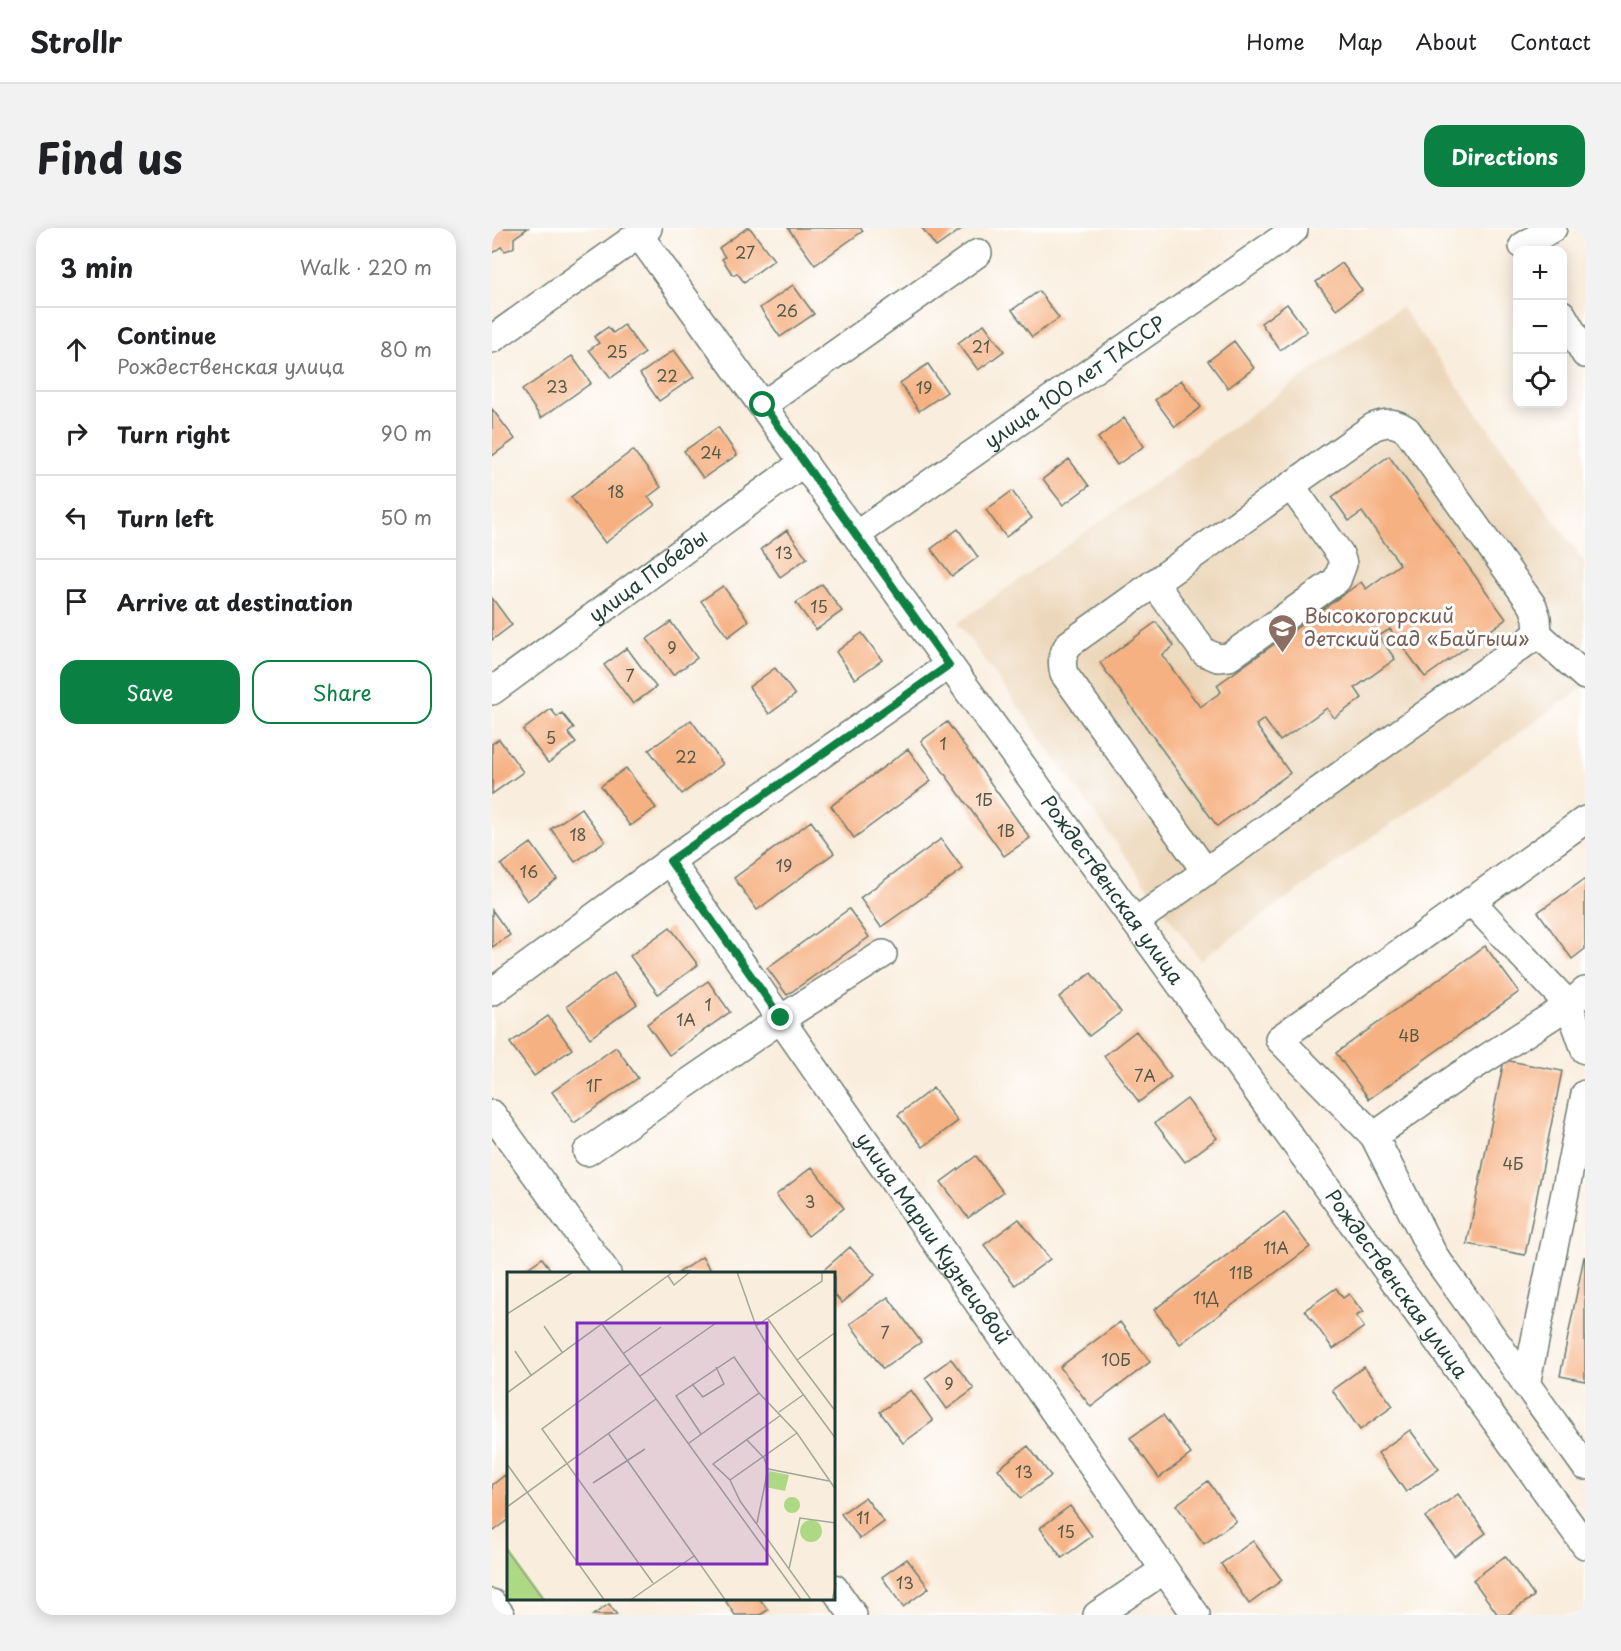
<!DOCTYPE html>
<html lang="en">
<head>
<meta charset="utf-8">
<style>
  :root { --surface:#fff; --page:#f2f2f2; --text:#202124; --muted:#757577; --line:#e0e0e0; --accent:#0b8043 }
  body { margin:0; font-family:"Playpen Sans",sans-serif; background:var(--page); color:var(--text) }
  .controls { position:absolute; right:18px; top:18px; display:grid; overflow:hidden; border-radius:12px; box-shadow:0 3px 15px #0003 }
  .controls button { width:54px; height:54px; display:grid; place-items:center; padding:0; border:0; border-bottom:2px solid var(--line); background:var(--surface); color:var(--text); font:30px sans-serif }
  .stop { position:absolute; width:18px; height:18px; margin:-14px; border:4px solid #0b8043; border-radius:50%; background:#fff }
  .stop.end { background:#0b8043; border-color:#fff; box-shadow:0 2px 6px #0008 }
  .list { margin:0; padding:0; list-style:none }
  h2 { display:flex; justify-content:space-between; align-items:center; height:78px; margin:0; padding:0 24px; font-size:26px }
  h2 small { font-size:20px; font-weight:400; color:var(--muted) }
  .list li { display:grid; grid-template-columns:39px 1fr auto; gap:18px; align-items:center; box-sizing:border-box; height:84px; padding:0 24px; border-top:2px solid var(--line) }
  .list b { display:block; font-size:22px; white-space:nowrap }
  .list p { margin:0; font-size:20px; white-space:nowrap; color:var(--muted) }
  .list em { font-size:20px; font-style:normal; color:var(--muted) }
  .actions { display:flex; gap:12px; padding:18px 24px }
  .actions a { flex:1; padding:14px 0; border:2px solid var(--accent); border-radius:18px; text-align:center; font-size:21px; color:var(--accent) }
  .actions .main { background:var(--accent); color:#fff }
  .icon { flex:none; width:33px; height:33px; fill:none; stroke:currentColor; stroke-width:2; stroke-linecap:round; stroke-linejoin:round }
  .map { position:relative; flex:none; width:1093px; height:1387px; overflow:hidden; border-radius:18px }
  header { display:flex; align-items:center; gap:36px; box-sizing:border-box; height:84px; padding:0 30px; background:var(--surface); border-bottom:2px solid var(--line) }
  header strong { font-size:28px }
  nav { display:flex; gap:33px; margin-inline-start:auto; font-size:21px }
  .intro { display:flex; align-items:center; justify-content:space-between; box-sizing:border-box; height:144px; padding:0 36px }
  h1 { margin:0; font-size:42px }
  .button { padding:15px 27px; border-radius:18px; background:var(--accent); color:#fff; font-size:21px; font-weight:700 }
  main { display:flex; gap:36px; padding:0 36px }
  aside { flex:1; background:var(--surface); border-radius:18px; box-shadow:0 3px 15px #0003 }
  .map>svg:first-child { display:block }
  .built { fill:#ecd7ba }
  .building { fill:#f6b182 }
  .lines { fill:none; stroke-linecap:round; stroke-linejoin:round }
  .minor-casing { stroke:#6b7b6f; stroke-width:30 }
  .minor { stroke:#fff; stroke-width:27 }
  .route { stroke:#0b8043; stroke-width:8 }
  .labels { text-anchor:middle; stroke-width:6; stroke-linejoin:round; paint-order:stroke }
  .number-label { font-size:16px; fill:#555a48 }
  .street-label { font-size:20px; fill:#1f3d34; stroke:#fff }
  .education-label { font-size:20px; fill:#785e54; stroke:#fff; text-anchor:start }
  .inset-road { fill:none; stroke:#a2a799; stroke-width:1.5 }
  .view { fill:#7b2cbf; fill-opacity:0.15; stroke:#7b2cbf; stroke-width:3 }
  .inset-edge { fill:none; stroke:#1f3d34; stroke-width:3 }
</style>
</head>
<body>
<header>
<strong>Strollr</strong>
<nav><a>Home</a><a>Map</a><a>About</a><a>Contact</a></nav>
</header>
<div class="intro"><h1>Find us</h1><a class="button">Directions</a></div>
<main>
<aside>
<h2>3 min<small>Walk · 220 m</small></h2>
<ul class="list">
<li><svg class="icon" aria-label="ahead" viewBox="0 0 24 24"><path d="M12 20V5M6 11l6-6 6 6"/></svg><div><b>Continue</b><p>Рождественская улица</p></div><em>80 m</em></li>
<li><svg class="icon" aria-label="right" viewBox="0 0 24 24"><path d="M7 20v-9h11M14 6l5 5-5 5"/></svg><div><b>Turn right</b></div><em>90 m</em></li>
<li><svg class="icon" aria-label="left" viewBox="0 0 24 24"><path d="M17 20v-9H6M10 6l-5 5 5 5"/></svg><div><b>Turn left</b></div><em>50 m</em></li>
<li><svg class="icon" aria-label="arrive" viewBox="0 0 24 24"><path d="M6 21V4h12l-3 4 3 4H6"/></svg><div><b>Arrive at destination</b></div></li>
</ul>
<div class="actions"><a class="main">Save</a><a>Share</a></div>
</aside>
<div class="map">
<svg width="1093" height="1387" viewBox="0 0 1093 1387">
  <rect width="100%" height="100%" fill="#fff"/>
  <filter id="ink" filterUnits="userSpaceOnUse"><feTurbulence type="fractalNoise" baseFrequency=".0167" numOctaves="2"/><feDisplacementMap in="SourceGraphic" scale="12" xChannelSelector="R" yChannelSelector="G"/><feConvolveMatrix kernelMatrix="1 2 1 2 8 2 1 2 1" color-interpolation-filters="sRGB"/></filter>
  <filter id="wash" filterUnits="userSpaceOnUse"><feTurbulence type="fractalNoise" baseFrequency=".008" numOctaves="4" result="noise"/><feDisplacementMap in="SourceGraphic" scale="24" xChannelSelector="R" yChannelSelector="G"/><feGaussianBlur stdDeviation="1.35" result="paint"/><feColorMatrix in="noise" values="0 0 0 0 0 0 0 0 0 0 0 0 0 0 0 0 0 1.4 0 .05"/><feComposite in="paint" operator="in"/></filter>
  <g filter="url(#wash)">
    <rect width="100%" height="100%" fill="#f9eddd"/>
    <!-- built -->
    <path class="built" d="M909,79L1093,335V458L708,732L466,395Z"/>
    <g id="blocks">
      <!-- building -->
      <path class="building" d="M0,0H36L22,10V19L19,21L13,23L9,19L0,25Z
        M255,0H258L282,32L252,54L245,45L241,47L230,31L233,29L227,20Z
        M296,0H368L371,3L323,37Z
        M430,0H471L444,19Z
        M850,35L870,62L844,81L824,54Z
        M301,57L322,86L288,109L268,80Z
        M547,63L567,90L540,109L520,82Z
        M795,76L815,103L788,122L769,95Z
        M492,96L512,123L486,142L466,115Z
        M132,97L153,125L119,150L97,122L107,115L102,109L116,99L121,105Z
        M742,113L762,140L736,160L716,133Z
        M182,122L202,149L167,173L148,146Z
        M80,128L99,155L49,190L30,162Z
        M436,136L455,164L427,183L408,155Z
        M689,152L709,179L683,199L663,172Z
        M0,181L23,211L0,228Z
        M632,190L652,218L625,237L606,210Z
        M226,199L245,227L211,250L192,223Z
        M141,222L169,259L156,269L163,277L113,315L79,269Z
        M897,228L1014,391L933,449L898,401L887,408L903,431L863,460L870,470L842,490L835,480L788,513L772,491L764,497L798,545L725,598L608,435L664,394L682,418L670,427L708,479L729,464L725,457L869,354L874,361L908,336L870,284L857,293L840,269Z
        M577,231L597,258L571,277L551,251Z
        M520,263L540,290L514,309L494,282Z
        M466,301L486,329L460,348L439,321Z
        M295,302L315,330L288,349L269,321Z
        M330,356L350,383L324,402L304,375Z
        M231,358L257,393L236,409L209,373Z
        M0,370L20,397L0,412Z
        M179,394L205,430L181,447L155,411Z
        M370,405L390,432L363,451L344,424Z
        M135,420L164,459L141,476L112,437Z
        M283,440L303,467L277,486L257,459Z
        M59,481L65,489L70,485L82,500L76,505L84,515L56,535L31,502Z
        M199,492L231,536L190,566L157,522Z
        M455,494L538,610L512,628L429,513Z
        M7,511L31,544L0,566V516Z
        M416,521L439,553L362,610L339,578Z
        M134,540L164,580L138,598L109,558Z
        M89,580L113,613L83,634L59,601Z
        M319,593L342,625L265,682L242,650Z
        M449,611L471,641L389,699L368,670Z
        M39,615L65,651L35,673L9,637Z
        M1093,651V721L1080,731L1046,684Z
        M357,681L377,709L295,767L275,740Z
        M0,682L18,707L0,719Z
        M178,699L206,737L166,766L138,728Z
        M993,718L1027,764L877,871L844,825Z
        M122,745L145,776L98,810L75,778Z
        M599,745L629,784L597,808L567,769Z
        M216,753L238,784L177,827L155,796Z
        M56,788L80,821L42,848L18,815Z
        M644,803L679,849L647,874L612,828Z
        M124,819L146,850L82,895L60,864Z
        M1012,832L1070,843L1033,1027L975,1016Z
        M441,860L466,893L431,919L406,887Z
        M695,871L725,910L693,934L663,895Z
        M484,928L511,964L476,990L449,954Z
        M320,939L352,980L316,1008L284,967Z
        M792,984L818,1019L688,1116L662,1082Z
        M527,991L558,1031L523,1057L492,1017Z
        M358,1019L383,1047L350,1075L342,1066V1045H328Z
        M210,1029L221,1045H186Z
        M1092,1029H1093V1153L1068,1148Z
        M50,1030L61,1045H29Z
        M844,1060L851,1070L857,1066L871,1084L864,1088L872,1099L841,1121L813,1082Z
        M396,1069L429,1114L391,1141L358,1096Z
        M628,1094L658,1134L599,1179L568,1139Z
        M459,1131L482,1161L455,1181L433,1150Z
        M872,1139L901,1178L868,1202L840,1162Z
        M419,1162L441,1193L411,1215L388,1184Z
        M671,1187L699,1226L667,1250L638,1210Z
        M918,1202L947,1241L914,1264L886,1225Z
        M536,1218L559,1248L529,1270L506,1241Z
        M13,1247L16,1251V1292L2,1303L0,1300V1257Z
        M716,1253L744,1293L712,1316L684,1277Z
        M966,1266L994,1305L962,1328L933,1289Z
        M373,1269L392,1294L368,1311L349,1286Z
        M578,1278L600,1308L570,1330L548,1300Z
        M761,1313L790,1352L757,1376L729,1336Z
        M1013,1328L1042,1368L1015,1387H1006L981,1352Z
        M415,1331L437,1360L411,1379L390,1349Z
        M239,1370H267L276,1382L268,1387H243L234,1374Z
        M117,1376L125,1387H101Z"/>
    </g>
  </g>
  <g filter="url(#ink)">
    <use href="#blocks" fill-opacity="0" stroke="#6b7b6f" stroke-width="1.5"/>
    <g class="lines">
      <defs>
        <g id="minor">
          <path id="s1" d="M147,7L1093,1317"/>
          <path d="M1031,18L1061,0"/>
          <path d="M1070,86L1093,126"/>
          <path d="M0,111L156,0"/>
          <path d="M271,177L486,25"/>
          <path id="s2" d="M364,307L802,2"/>
          <path d="M662,355L712,424L726,430L737,429L845,352L851,336L848,326L799,258"/>
          <path d="M1046,406L1093,448"/>
          <path id="s3" d="M0,463L312,234"/>
          <path d="M1093,592L787,811L882,908L941,1026L1093,1238"/>
          <path id="s4" d="M178,633L704,1387"/>
          <path d="M979,673L1077,777L1093,822"/>
          <path d="M643,694L1046,406L1045,390L1041,378L915,202C903,194 895,193 881,199L577,416C570,426 569,434 572,446L714,644"/>
          <path d="M0,764L178,633L457,437"/>
          <path d="M0,886L115,1045"/>
          <path d="M882,908L968,847L1077,777L1093,763"/>
          <path d="M95,924L289,791L391,726"/>
          <path d="M1034,1157L1093,866"/>
          <path d="M342,1360L361,1387"/>
          <path d="M0,1375L9,1387"/>
          <path d="M605,1387L672,1342"/>
        </g>
      </defs>
      <!-- minor casing -->
      <use href="#minor" class="minor-casing"/>
      <!-- minor -->
      <use href="#minor" class="minor"/>
    </g>
  </g>
  <g class="lines" filter="url(#ink)">
    <!-- route -->
    <path class="route" d="M271,177L457,437L178,633L289,790"/>
  </g>
  <!-- icons -->
  <defs>
    <symbol id="school-pin" viewBox="-11 -11 22 30"><path d="M0 17L-7.5 6A9.5 9.5 0 1 1 7.5 6Z" fill="#8d6e63" stroke="#fff"/><path d="M0-5L7-2L0 1L-7-2ZM-4 1L0 2.5L4 1V4Q0 6-4 4Z" fill="#fff"/></symbol>
  </defs>
  <g fill-rule="evenodd">
    <use href="#school-pin" x="774" y="384" width="33" height="45"/>
  </g>
  <g class="labels">
    <!-- number labels -->
    <g class="number-label">
      <text x="253" y="31">27</text>
      <text x="295" y="89">26</text>
      <text x="489" y="125">21</text>
      <text x="125" y="130">25</text>
      <text x="175" y="154">22</text>
      <text x="65" y="165">23</text>
      <text x="432" y="166">19</text>
      <text x="219" y="231">24</text>
      <text x="124" y="270">18</text>
      <text x="292" y="331">13</text>
      <text x="327" y="385">15</text>
      <text x="180" y="426">9</text>
      <text x="138" y="454">7</text>
      <text x="59" y="516">5</text>
      <text x="451" y="522">1</text>
      <text x="194" y="535">22</text>
      <text x="492" y="578">1Б</text>
      <text x="514" y="609">1В</text>
      <text x="86" y="613">18</text>
      <text x="292" y="644">19</text>
      <text x="37" y="650">16</text>
      <text x="216" y="783">1</text>
      <text x="194" y="798">1А</text>
      <text x="917" y="814">4В</text>
      <text x="653" y="854">7А</text>
      <text x="102" y="864">1Г</text>
      <text x="1021" y="942">4Б</text>
      <text x="318" y="980">3</text>
      <text x="784" y="1026">11А</text>
      <text x="749" y="1051">11В</text>
      <text x="714" y="1076">11Д</text>
      <text x="393" y="1111">7</text>
      <text x="624" y="1138">10Б</text>
      <text x="457" y="1162">9</text>
      <text x="532" y="1250">13</text>
      <text x="371" y="1296">11</text>
      <text x="574" y="1310">15</text>
      <text x="413" y="1361">13</text>
    </g>
    <!-- street labels -->
    <g class="street-label">
      <text dy="7" stroke="none"><textPath href="#s2" startOffset="267">улица 100 лет ТАССР</textPath></text>
      <text dy="7" stroke="none"><textPath href="#s3" startOffset="194">улица Победы</textPath></text>
      <text dy="7" stroke="none"><textPath href="#s1" startOffset="808">Рождественская улица</textPath></text>
      <text dy="7" stroke="none"><textPath href="#s4" startOffset="460">улица Марии Кузнецовой</textPath></text>
      <text dy="7" stroke="none"><textPath href="#s1" startOffset="1294">Рождественская улица</textPath></text>
    </g>
    <!-- education labels -->
    <g class="education-label">
      <text x="812" y="395">Высокогорский<tspan x="812" dy="23">детский сад «Байгыш»</tspan></text>
    </g>
  </g>
  <!-- overview -->
  <g transform="translate(15 1044)">
    <rect width="328" height="328" fill="#f9eddd"/>
    <path d="M262,199L282,203L278,219L258,215ZM277 233a8 8 0 1 1 16 0a8 8 0 1 1-16 0ZM293 259a11 11 0 1 1 22 0a11 11 0 1 1-22 0ZM0,274L39,328H0Z" fill="#add985"/>
    <path class="inset-road" d="M230,0L249,54L260,73L329,167M161,4L167,13L183,0M0,42L66,0M261,47L290,88L329,60M95,52L295,329M37,54L55,80M249,54L315,9V0M8,79L24,103M117,81L154,55M290,88L329,140M124,91L35,157L146,311M133,104L209,51M185,112L196,125L217,112L209,95M0,121L166,0M252,121L290,161L329,218M272,140L296,123M274,143L206,192L223,208L233,229L305,329M101,161L219,329M240,168L257,186L261,197M182,171L252,121L227,85L169,124L194,162M0,192L98,329M223,208L290,161M86,211L138,177M0,235L149,127M250,251L261,197L322,209M0,278L37,329M282,297L293,246L329,251M122,329L187,284M325,329L329,311"/>
    <path class="view" d="M70,51H260V292H70Z"/>
    <rect width="328" height="328" class="inset-edge"/>
  </g>
</svg>
<div class="controls">
<button>+</button>
<button>−</button>
<button><svg class="icon" aria-label="locate" viewBox="0 0 24 24"><circle cx="12" cy="12" r="6"/><path d="M12 2v4M12 18v4M2 12h4M18 12h4"/></svg></button>
</div>
<div class="stop" style="left:271px;top:177px"></div>
<div class="stop end" style="left:289px;top:790px"></div>
</div>
</main>
</body>
</html>
